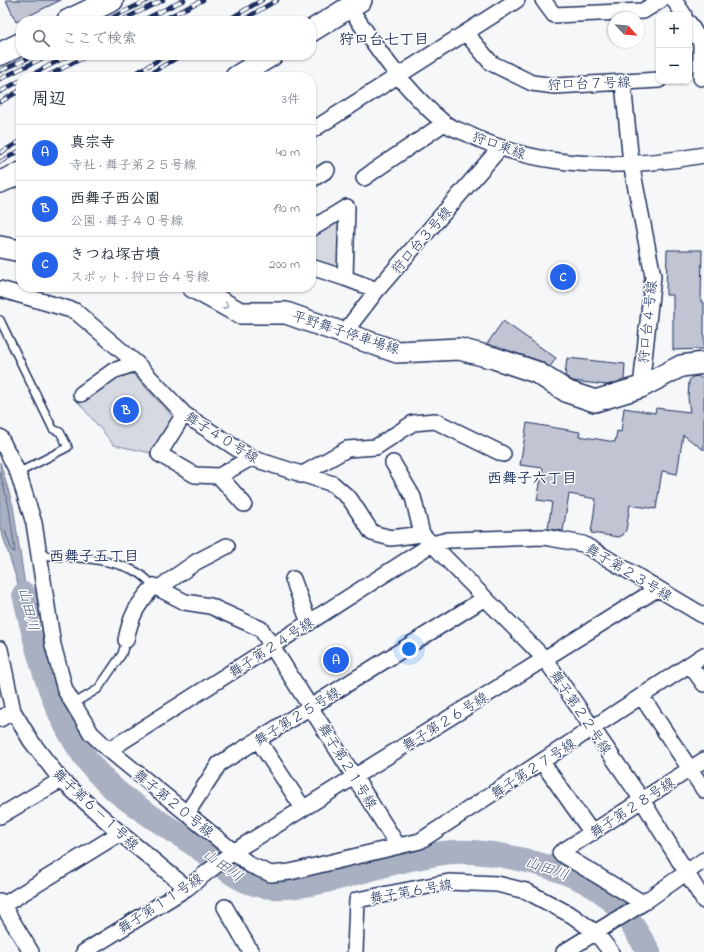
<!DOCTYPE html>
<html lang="ja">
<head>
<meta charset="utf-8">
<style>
  :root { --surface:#fff; --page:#f2f2f3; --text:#1f2937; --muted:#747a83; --line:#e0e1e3; --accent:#2563eb }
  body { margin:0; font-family:"Indie Flower","Klee One",sans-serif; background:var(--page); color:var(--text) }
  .controls { position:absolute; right:12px; top:12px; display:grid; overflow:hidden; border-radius:8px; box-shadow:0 1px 3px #0004 }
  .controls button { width:36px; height:36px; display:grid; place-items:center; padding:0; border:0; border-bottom:1px solid var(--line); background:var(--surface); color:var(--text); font:20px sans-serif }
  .compass { position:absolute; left:608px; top:12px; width:36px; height:36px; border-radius:50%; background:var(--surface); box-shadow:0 1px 3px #0004; rotate:116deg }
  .you { position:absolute; left:409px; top:649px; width:14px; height:14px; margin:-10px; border:3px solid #fff; border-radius:50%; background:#1a73e8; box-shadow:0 0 0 6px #1a73e833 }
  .badge { display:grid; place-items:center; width:26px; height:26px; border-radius:50%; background:var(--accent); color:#fff; font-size:13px; font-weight:700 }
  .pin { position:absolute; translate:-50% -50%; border:2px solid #fff; box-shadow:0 1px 4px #0006 }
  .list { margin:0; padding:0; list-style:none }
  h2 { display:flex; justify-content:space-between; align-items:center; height:52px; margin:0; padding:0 16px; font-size:17px }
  h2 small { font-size:13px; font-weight:400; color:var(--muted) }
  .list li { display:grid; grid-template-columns:26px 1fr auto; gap:12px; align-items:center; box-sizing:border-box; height:56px; padding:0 16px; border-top:1px solid var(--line) }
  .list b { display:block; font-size:15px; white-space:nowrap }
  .list p { margin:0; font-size:13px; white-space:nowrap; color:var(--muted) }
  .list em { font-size:13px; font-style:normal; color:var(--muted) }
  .icon { flex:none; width:22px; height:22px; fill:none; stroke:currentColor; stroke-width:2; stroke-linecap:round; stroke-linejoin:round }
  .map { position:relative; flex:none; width:704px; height:952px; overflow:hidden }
  .search { position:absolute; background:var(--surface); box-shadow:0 1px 3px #0004; left:16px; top:16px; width:300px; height:44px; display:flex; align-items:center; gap:10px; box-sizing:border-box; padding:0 14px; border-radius:16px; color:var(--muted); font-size:15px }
  .panel { position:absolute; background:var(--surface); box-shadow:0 1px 3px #0004; left:16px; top:72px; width:300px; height:220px; border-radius:16px }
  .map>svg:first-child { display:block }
  .green { fill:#d6d9e2; stroke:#7884a0 }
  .water { fill:#a9b0c1; stroke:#707c99 }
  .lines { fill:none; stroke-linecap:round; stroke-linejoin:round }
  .shore { stroke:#546386; stroke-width:1 }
  .river { stroke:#a9b0c1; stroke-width:24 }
  .building { fill:#c0c4d3; stroke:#1b2f5e }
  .lane-casing { stroke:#1b2f5e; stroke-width:10 }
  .street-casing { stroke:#1b2f5e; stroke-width:18 }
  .secondary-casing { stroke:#1b2f5e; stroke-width:24 }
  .highway-casing { stroke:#1b2f5e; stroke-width:25 }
  .lane { stroke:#fff; stroke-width:7 }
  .street { stroke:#fff; stroke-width:15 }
  .secondary { stroke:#fff; stroke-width:21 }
  .highway { stroke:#fff; stroke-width:22 }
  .rail-casing { stroke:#1b2f5e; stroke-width:4.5 }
  .rail { stroke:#fff; stroke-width:3; stroke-dasharray:9; stroke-linecap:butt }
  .oneway { stroke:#8d97ae }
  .labels { text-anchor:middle; stroke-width:3; stroke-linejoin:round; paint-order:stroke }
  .street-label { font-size:14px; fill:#1b2f5e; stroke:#fff }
  .neighbourhood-label { font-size:15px; font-weight:bold; fill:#1b2f5e; stroke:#fff }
  .water-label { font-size:15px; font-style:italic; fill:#4d5c81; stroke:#fff }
</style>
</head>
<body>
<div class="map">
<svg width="704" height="952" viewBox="0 0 704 952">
  <rect width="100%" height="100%" fill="#f6f7f9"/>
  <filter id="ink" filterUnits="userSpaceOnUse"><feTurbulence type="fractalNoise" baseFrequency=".025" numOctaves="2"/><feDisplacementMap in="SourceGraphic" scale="8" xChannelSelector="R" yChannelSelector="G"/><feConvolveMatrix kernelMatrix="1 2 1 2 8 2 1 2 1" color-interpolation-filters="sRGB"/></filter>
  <g filter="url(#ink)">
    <!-- green -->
    <path class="green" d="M343,216L340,271L311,261V238Z
      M133,374L173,417L151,453L114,445L79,403L115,375Z"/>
    <!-- water -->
    <path class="water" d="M0,462L13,506L31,625L0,527Z"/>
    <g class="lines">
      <!-- shore -->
      <path class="shore" d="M0,472L9,507L15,552L12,551L5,531L0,529"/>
      <!-- river -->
      <path class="river" d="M24,594C40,663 58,741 115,790C139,810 167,826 193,844C220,862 237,885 271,887C308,890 356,872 393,863C412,859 434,853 454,852C497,850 574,868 607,896C625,912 637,932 649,952"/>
    </g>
    <!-- building -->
    <path class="building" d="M6,0H61L16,22Z
      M667,250H702L701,302H704V349L673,350V295H666Z
      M503,321L556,358L550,367L540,361L487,344Z
      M567,358L625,364L624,380L607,385L573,381L565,376Z
      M698,376L704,380V450L683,435L677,474L662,471L656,509L630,505L626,530L623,535L619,537L591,533L596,499L569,494L563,531L548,529L552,502L537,500L543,468L520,465L527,423L580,432L579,436L615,442L617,431L621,432L624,408L655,413L656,408L690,412L688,398L689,381L692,377Z"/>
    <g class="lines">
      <defs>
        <path id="lane" d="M0,320L53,429L60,432L68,447L18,473
          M39,555C70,558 108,557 137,572C143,575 149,581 154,586
          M73,704L98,689L122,654L126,640"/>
        <path id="street" d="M543,0L554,15L643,11L661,0
          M674,0L684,15
          M350,8C377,49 405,90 443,122C450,128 462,131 470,135C542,170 627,169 704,155
          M689,23L701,43V78
          M466,33L491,63L532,83L555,86L659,80
          M623,83L631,163L653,276L641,387
          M311,131L517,0
          M364,178C390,159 418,142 444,123
          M311,180L327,170
          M311,229L347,207
          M311,267L345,278L347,207
          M345,278L377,290
          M0,289L75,311L136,363L184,414L251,458L333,484L350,499L372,533L391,538L422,534L545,659L642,800L704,901
          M344,333L377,290L500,148
          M81,394L113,371L136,363
          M184,414L159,454L195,475L219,476L251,458
          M0,437L18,473L34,523L53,645L65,690L91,733L109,750L250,865L271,874L290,872L420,841L704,655
          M393,463L413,497L422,534
          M301,475L347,449L376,447L413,423L435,421L503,454
          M219,476L244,504
          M293,579L309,623
          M159,588L196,562L227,546
          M126,640C131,615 137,605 154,586L185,602L210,606L261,629L398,846
          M0,649L13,711L31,741L61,780L120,833L187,888
          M690,665L704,684
          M642,697L704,790
          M0,719L13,711
          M258,740L303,808
          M109,750L432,544L448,540L544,537L583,544L704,616
          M542,762L592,833
          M187,813L219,764L485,598
          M0,816L61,780
          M0,901L31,952
          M643,903L560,853L704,760
          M0,907L120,833
          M225,907L251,952
          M84,952L187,888L233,852L657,589
          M355,952L357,900L449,882L497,884L526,891L573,916L596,933L611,952
          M564,952L643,903L704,860"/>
        <path id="secondary" d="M311,31L361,0
          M236,77L272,55
          M0,182L21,173
          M0,247L21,251
          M193,287L240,313H286L397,352L459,349L494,358L536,372L568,392L595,401L641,387L681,366L704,363"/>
        <path id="highway" d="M68,21L112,0
          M0,54L21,44"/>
      </defs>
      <!-- lane casing -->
      <use href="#lane" class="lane-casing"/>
      <!-- street casing -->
      <use href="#street" class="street-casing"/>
      <!-- secondary casing -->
      <use href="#secondary" class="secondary-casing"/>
      <!-- highway casing -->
      <use href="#highway" class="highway-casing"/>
      <!-- lane -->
      <use href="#lane" class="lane"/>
      <!-- street -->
      <use href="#street" class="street"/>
      <!-- secondary -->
      <use href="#secondary" class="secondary"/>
      <!-- highway -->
      <use href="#highway" class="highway"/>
      <defs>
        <path id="rail" d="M105,21L148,0
          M120,21L163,0
          M141,21L184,0
          M160,21L203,0
          M226,21L262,0
          M241,21L277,0
          M0,71L35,55
          M27,77L70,55
          M45,77L89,55
          M129,77L167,55
          M144,77L182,55
          M0,79L49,55
          M0,92L21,80
          M0,102L21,90
          M0,153L21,141
          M0,162L21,150"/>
      </defs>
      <!-- rail casing -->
      <use href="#rail" class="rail-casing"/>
      <!-- rail -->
      <use href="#rail" class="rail"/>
    </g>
    <!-- one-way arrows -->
    <defs><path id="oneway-chevron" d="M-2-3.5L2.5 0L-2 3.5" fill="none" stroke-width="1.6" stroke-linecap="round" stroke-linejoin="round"/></defs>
    <use class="oneway" href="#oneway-chevron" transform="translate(226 306) rotate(28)"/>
  </g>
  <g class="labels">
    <!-- street labels -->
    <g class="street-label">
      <text transform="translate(589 83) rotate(-2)" y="5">狩口台７号線</text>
      <text transform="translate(499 145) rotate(20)" y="5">狩口東線</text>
      <text transform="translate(421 240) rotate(-49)" y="5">狩口台３号線</text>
      <text transform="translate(647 322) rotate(-84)" y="5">狩口台４号線</text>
      <text transform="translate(346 332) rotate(18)" y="5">平野舞子停車場線</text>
      <text transform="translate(222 437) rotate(32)" y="5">舞子４０号線</text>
      <text transform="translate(629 572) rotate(31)" y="5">舞子第２３号線</text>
      <text transform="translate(271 647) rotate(-33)" y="5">舞子第２４号線</text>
      <text transform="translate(581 712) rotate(56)" y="5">舞子第２２号線</text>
      <text transform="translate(297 716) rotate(-32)" y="5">舞子第２５号線</text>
      <text transform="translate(445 721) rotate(-32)" y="5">舞子第２６号線</text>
      <text transform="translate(348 766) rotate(58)" y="5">舞子第２１号線</text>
      <text transform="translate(533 768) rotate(-33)" y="5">舞子第２７号線</text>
      <text transform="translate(174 803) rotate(39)" y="5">舞子第２０号線</text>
      <text transform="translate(632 807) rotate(-33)" y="5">舞子第２８号線</text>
      <text transform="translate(96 809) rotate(43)" y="5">舞子第６－１号線</text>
      <text transform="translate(411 891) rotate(-10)" y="5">舞子第６号線</text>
      <text transform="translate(160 903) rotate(-33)" y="5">舞子第１１号線</text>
    </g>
    <!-- neighbourhood labels -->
    <g class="neighbourhood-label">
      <text x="384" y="44">狩口台七丁目</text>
      <text x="532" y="483">西舞子六丁目</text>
      <text x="94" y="561">西舞子五丁目</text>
    </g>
    <!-- water labels -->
    <g class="water-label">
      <text transform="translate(29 609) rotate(76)" y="5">山田川</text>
      <text transform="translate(223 865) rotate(36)" y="5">山田川</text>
      <text transform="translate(547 868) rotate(19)" y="5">山田川</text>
    </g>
  </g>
</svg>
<div class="controls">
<button>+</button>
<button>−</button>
</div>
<svg class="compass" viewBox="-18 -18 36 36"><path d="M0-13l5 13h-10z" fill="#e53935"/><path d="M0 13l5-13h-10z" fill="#747a83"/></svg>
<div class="you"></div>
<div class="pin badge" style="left:336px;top:660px">A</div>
<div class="pin badge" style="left:126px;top:410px">B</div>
<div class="pin badge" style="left:563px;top:277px">C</div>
<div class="search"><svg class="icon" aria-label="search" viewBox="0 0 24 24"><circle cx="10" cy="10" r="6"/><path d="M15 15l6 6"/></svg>ここで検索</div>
<section class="panel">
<h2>周辺<small>3件</small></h2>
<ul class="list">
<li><span class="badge">A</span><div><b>真宗寺</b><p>寺社 · 舞子第２５号線</p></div><em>40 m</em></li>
<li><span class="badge">B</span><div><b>西舞子西公園</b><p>公園 · 舞子４０号線</p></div><em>190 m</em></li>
<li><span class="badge">C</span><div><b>きつね塚古墳</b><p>スポット · 狩口台４号線</p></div><em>200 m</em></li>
</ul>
</section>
</div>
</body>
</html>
